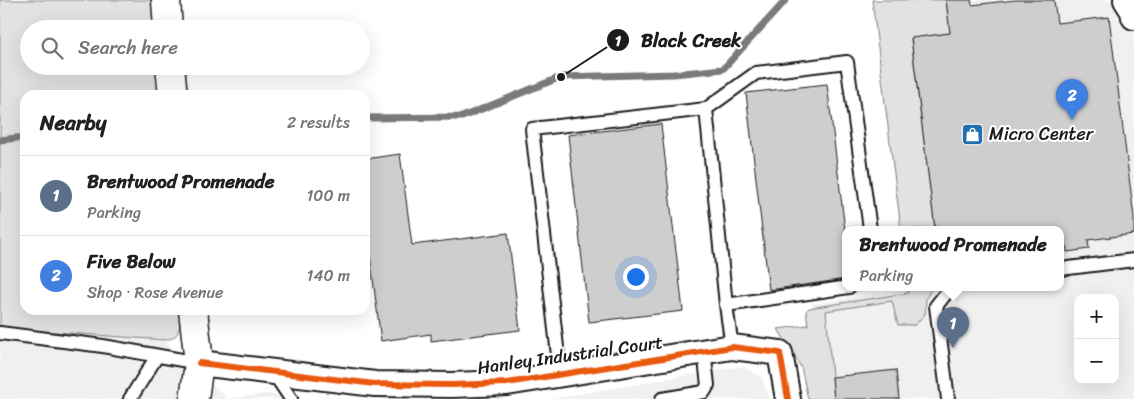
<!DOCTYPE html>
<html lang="en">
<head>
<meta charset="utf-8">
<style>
  :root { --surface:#fff; --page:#f6f6f6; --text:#202124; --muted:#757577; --line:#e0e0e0; --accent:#1f6fb2 }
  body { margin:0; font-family:Sriracha,sans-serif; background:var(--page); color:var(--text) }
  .controls { position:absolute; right:15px; bottom:15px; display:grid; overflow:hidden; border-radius:10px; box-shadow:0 5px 20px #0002 }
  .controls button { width:45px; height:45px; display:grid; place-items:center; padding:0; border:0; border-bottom:1px solid var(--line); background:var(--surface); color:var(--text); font:25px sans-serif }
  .you { position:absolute; left:635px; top:276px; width:18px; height:18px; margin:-12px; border:4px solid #fff; border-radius:50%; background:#1a73e8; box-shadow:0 0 0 8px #1a73e833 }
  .badge { display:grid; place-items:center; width:32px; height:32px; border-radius:50%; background:var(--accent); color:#fff; font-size:16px; font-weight:700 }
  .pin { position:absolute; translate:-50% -41px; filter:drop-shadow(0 1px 2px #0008) }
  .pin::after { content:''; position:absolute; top:26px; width:18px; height:15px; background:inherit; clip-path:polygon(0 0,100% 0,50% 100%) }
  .popup { position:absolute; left:842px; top:226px; width:222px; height:65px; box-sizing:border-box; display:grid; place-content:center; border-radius:10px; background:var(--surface); filter:drop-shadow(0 1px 4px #0005); font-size:16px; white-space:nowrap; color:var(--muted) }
  .popup b { font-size:19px; color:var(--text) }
  .popup::after { content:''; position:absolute; left:50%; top:100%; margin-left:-10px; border:10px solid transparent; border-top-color:var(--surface) }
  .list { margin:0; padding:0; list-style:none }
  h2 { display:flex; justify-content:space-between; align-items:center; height:65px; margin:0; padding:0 20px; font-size:21px }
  h2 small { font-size:16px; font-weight:400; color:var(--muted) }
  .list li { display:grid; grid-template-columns:32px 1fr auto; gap:15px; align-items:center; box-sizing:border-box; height:80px; padding:0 20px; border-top:1px solid var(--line) }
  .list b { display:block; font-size:19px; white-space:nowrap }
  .list p { margin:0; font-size:16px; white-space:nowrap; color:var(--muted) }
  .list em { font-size:16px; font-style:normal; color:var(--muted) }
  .icon { flex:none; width:28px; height:28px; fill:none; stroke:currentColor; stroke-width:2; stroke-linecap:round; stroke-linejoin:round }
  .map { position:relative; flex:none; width:1134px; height:399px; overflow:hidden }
  .search { position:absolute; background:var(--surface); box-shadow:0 5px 20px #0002; left:20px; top:20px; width:350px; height:55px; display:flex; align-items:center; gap:12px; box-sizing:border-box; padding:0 18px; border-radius:28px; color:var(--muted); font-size:19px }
  .panel { position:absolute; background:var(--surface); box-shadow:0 5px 20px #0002; left:20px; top:90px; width:350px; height:225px; border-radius:15px }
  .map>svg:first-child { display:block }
  .built { fill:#f0f0f0; fill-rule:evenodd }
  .green { fill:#e2e2e2; stroke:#7f7f7f }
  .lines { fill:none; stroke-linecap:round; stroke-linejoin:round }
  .stream { stroke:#7a7a7a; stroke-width:7 }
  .building { fill:#cecece; stroke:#1c1c1c }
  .service-casing { stroke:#1c1c1c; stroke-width:16 }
  .minor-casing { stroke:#1c1c1c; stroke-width:28 }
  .tertiary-casing { stroke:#1c1c1c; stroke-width:31 }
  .service { stroke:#fff; stroke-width:12 }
  .minor { stroke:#fff; stroke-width:24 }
  .tertiary { stroke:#fff; stroke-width:28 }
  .cycleway-casing { stroke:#fff; stroke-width:9 }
  .cycleway { stroke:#e8590c; stroke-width:6 }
  .labels { text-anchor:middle; stroke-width:4; stroke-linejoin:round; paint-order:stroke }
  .poi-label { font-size:18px; fill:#1c1c1c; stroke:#fff; text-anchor:start }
  .street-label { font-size:18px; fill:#1c1c1c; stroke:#fff }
  .leader { fill:none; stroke:#1c1c1c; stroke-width:2 }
  .callout-dot { fill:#1c1c1c; stroke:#fff; stroke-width:2 }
  .mark-label { font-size:15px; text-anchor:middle; font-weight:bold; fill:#fff }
  .callout-label { font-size:19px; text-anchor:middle; font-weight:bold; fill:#1c1c1c; stroke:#fff; stroke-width:4; stroke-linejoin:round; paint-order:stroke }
</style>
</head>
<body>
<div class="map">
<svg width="1134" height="399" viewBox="0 0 1134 399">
  <rect width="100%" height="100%" fill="#fff"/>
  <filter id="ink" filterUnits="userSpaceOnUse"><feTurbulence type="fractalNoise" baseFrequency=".02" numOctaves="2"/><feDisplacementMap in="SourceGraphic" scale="10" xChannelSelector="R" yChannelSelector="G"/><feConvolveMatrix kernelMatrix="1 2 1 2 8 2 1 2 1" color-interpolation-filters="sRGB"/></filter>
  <g filter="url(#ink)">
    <!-- built -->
    <path class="built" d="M906,0H1134V399H825L812,304L918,287H1060V229H928ZM1078,298H1115V380H1078Z
      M0,328L164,340L228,399H0Z
      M742,366L761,377L770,399H550Z
      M264,394L306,399H228Z"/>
    <!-- green -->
    <path class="green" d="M0,0H166L168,29H29V66H170L173,95H25V310H180C180,325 182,338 164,340L0,328Z
      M872,0H946L950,33L911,39L935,229H901Z
      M908,287H932L926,299L925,314L915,325H898L892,301L826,311L834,399H808L801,367L778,329L808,325L806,311L809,308L908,293Z"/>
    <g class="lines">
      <!-- stream -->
      <path class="stream" d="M365,118L462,117L561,77L674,74L723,69L786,0
        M0,140L25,137"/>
    </g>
    <!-- building -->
    <path class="building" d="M946,0H971L972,5L1015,0H1054L1057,23L1109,17L1134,217V234L1088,240L1089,249L1067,252L1066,241H1060V229H935L911,38L950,33Z
      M827,84L846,238V279L769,290L746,93Z
      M661,124L683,311L589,322L568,135Z
      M400,154L412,245L508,233L520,330L431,341V334L381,341L365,217V159Z
      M896,370L899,399H834L832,377Z"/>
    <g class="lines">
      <defs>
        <path id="service" d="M1060,269L1134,260
          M726,305L849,287
          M0,333L103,346L199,363
          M732,347L726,305L706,109L756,73L847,62L870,229
          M273,372L291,399
          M560,373L532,129L706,109
          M130,399L157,356
          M662,399L704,392L708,385L704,351
          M948,399L936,306L951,287"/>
        <path id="minor" d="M1126,0L1133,11L1134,17
          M199,363L375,384L451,385L507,383L732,347L780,353L788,399"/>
        <path id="tertiary" d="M166,0L168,29
          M170,66L173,95
          M193,310L199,363L194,399"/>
      </defs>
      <!-- service casing -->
      <use href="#service" class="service-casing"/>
      <!-- minor casing -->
      <use href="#minor" class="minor-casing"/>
      <!-- tertiary casing -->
      <use href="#tertiary" class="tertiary-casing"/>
      <!-- service -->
      <use href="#service" class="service"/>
      <!-- minor -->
      <use href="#minor" class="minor"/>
      <!-- tertiary -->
      <use href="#tertiary" class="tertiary"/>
      <defs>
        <path id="cycleway" d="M199,363L375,384L451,385L507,383L732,347L780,353L788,399"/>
      </defs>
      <!-- cycleway casing -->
      <use href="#cycleway" class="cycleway-casing"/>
      <!-- cycleway -->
      <use href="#cycleway" class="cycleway"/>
    </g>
  </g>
  <!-- icons -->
  <defs>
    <symbol id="shop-square" viewBox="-11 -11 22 22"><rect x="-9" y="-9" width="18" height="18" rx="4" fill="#1f6fb2" stroke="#fff"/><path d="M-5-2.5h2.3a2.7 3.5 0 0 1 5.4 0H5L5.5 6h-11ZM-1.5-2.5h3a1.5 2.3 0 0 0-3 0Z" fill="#fff"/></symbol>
  </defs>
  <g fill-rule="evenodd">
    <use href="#shop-square" x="960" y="122" width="25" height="25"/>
  </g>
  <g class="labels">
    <!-- poi labels -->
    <g class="poi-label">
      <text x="989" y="140">Micro Center</text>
    </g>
    <!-- street labels -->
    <g class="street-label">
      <text transform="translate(570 355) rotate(-8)" y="6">Hanley Industrial Court</text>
    </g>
  </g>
  <!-- callouts -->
  <path class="leader" d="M561 77L618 40"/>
  <g class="callout-dot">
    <circle cx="561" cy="77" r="5"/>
    <circle cx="618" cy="40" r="12"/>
  </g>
  <g class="mark-label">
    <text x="618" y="46">1</text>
  </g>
  <g class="callout-label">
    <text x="691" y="47">Black Creek</text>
  </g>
</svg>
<div class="controls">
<button>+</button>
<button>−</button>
</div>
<div class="you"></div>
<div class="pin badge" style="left:953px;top:348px;background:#5c6f8a">1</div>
<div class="popup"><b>Brentwood Promenade</b>Parking</div>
<div class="pin badge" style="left:1072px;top:120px;background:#3f7fe0">2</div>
<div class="search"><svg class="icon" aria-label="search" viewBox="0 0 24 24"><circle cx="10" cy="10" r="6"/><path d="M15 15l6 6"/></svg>Search here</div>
<section class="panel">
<h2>Nearby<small>2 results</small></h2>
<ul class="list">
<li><span class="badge" style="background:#5c6f8a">1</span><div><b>Brentwood Promenade</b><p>Parking</p></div><em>100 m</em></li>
<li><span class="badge" style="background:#3f7fe0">2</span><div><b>Five Below</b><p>Shop · Rose Avenue</p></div><em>140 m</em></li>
</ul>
</section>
</div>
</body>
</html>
